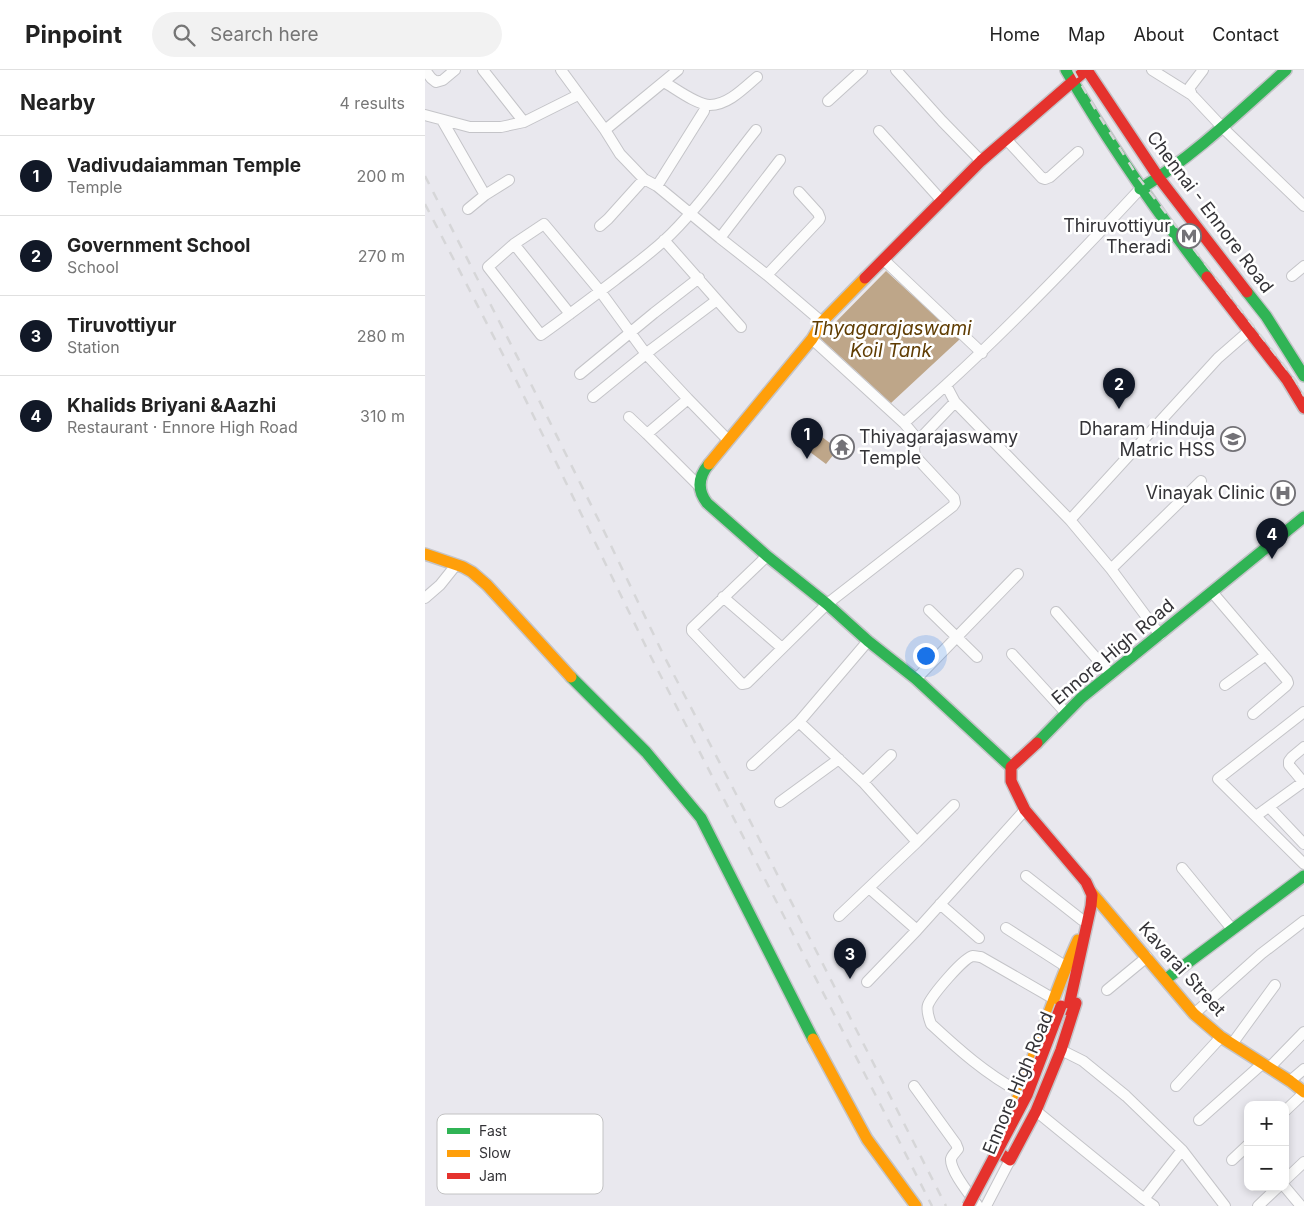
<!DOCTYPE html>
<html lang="en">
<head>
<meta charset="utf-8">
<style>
  :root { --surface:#fff; --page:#f2f2f2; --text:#222; --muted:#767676; --line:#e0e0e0; --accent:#111827 }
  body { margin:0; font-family:Inter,sans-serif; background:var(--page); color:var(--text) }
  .controls { position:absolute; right:15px; bottom:15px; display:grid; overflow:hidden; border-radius:10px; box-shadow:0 2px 8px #0003 }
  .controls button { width:45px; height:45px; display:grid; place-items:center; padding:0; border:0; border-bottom:1px solid var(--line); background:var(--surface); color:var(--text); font:25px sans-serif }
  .you { position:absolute; left:500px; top:585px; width:18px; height:18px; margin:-12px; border:4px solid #fff; border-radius:50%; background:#1a73e8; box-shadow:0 0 0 8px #1a73e833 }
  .badge { display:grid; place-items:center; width:32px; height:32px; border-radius:50%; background:var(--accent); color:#fff; font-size:16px; font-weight:700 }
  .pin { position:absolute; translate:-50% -41px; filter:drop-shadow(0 1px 2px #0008) }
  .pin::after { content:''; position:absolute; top:26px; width:18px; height:15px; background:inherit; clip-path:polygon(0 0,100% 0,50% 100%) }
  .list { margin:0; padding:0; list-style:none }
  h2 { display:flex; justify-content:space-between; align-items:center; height:65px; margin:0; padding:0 20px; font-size:21px }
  h2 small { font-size:16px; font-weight:400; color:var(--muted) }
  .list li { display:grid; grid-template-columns:32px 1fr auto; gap:15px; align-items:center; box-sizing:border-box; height:80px; padding:0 20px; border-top:1px solid var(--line) }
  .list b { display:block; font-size:19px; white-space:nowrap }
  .list p { margin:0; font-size:16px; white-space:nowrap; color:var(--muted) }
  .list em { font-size:16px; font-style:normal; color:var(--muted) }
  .icon { flex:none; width:28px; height:28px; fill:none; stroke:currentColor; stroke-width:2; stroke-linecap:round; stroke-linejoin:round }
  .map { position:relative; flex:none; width:879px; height:1136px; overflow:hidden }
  header { display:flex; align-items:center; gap:30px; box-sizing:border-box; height:70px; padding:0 25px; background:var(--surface); border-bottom:1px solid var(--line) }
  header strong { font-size:24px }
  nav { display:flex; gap:28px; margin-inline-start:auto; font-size:18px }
  .search { width:350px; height:45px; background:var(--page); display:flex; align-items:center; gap:12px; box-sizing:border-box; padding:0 18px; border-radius:28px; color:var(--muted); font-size:19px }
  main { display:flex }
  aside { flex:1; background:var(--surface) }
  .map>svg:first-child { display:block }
  .water { fill:#bea689 }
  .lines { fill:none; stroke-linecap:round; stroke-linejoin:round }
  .street-casing { stroke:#c4c4c8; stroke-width:12 }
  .fast-casing { stroke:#c4c4c8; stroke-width:14 }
  .slow-casing { stroke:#c4c4c8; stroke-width:14 }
  .jam-casing { stroke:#c4c4c8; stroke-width:14 }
  .street { stroke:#fcfcfc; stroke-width:10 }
  .fast { stroke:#30b455; stroke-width:11 }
  .slow { stroke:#ff9f0a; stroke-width:11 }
  .jam { stroke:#e5322d; stroke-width:11 }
  .rail { stroke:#d6d6d8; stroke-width:2.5; stroke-dasharray:9 9; stroke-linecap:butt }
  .jam-bridge-casing { stroke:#c4c4c8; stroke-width:14; stroke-linecap:butt }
  .jam-bridge { stroke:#e5322d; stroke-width:11 }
  .labels { text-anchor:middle; stroke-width:5; stroke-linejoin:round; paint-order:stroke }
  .street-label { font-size:18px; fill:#343337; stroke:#fff }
  .poi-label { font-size:18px; fill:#343337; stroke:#fff; text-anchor:end }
  .water-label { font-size:19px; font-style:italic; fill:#603d03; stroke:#fff }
  .key { fill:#fff; stroke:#c2c2c3; stroke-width:1 }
  .key-label { font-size:14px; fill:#343337 }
</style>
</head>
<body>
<header>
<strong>Pinpoint</strong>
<div class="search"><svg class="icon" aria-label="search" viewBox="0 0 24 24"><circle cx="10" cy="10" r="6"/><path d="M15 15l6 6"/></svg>Search here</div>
<nav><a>Home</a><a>Map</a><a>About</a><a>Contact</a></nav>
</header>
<main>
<aside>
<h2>Nearby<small>4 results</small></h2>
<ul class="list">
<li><span class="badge">1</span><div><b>Vadivudaiamman Temple</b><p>Temple</p></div><em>200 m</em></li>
<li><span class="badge">2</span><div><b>Government School</b><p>School</p></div><em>270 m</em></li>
<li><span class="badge">3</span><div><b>Tiruvottiyur</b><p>Station</p></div><em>280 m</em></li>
<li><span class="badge">4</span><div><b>Khalids Briyani &amp;Aazhi</b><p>Restaurant · Ennore High Road</p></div><em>310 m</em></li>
</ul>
</aside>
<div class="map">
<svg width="879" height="1136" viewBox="0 0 879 1136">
  <rect width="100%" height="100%" fill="#e9e8ee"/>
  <!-- water -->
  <path class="water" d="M461,201L535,269L466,333L395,268Z
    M397,367L413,379L401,394L385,382Z"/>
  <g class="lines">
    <defs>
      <path id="street" d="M0,0L6,8L11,12L18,10L30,0
        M58,0L99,52
        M136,0L180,60L195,84L219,109L232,116L295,168L342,205L397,252
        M471,0L517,51L556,91
        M727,0L767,25
        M778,0L765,17V20L767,25L798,58L879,136
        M239,12C251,19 272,35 285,35C303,35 319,18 332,7
        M403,31L437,0
        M0,45L45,57H76L99,52L153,25
        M17,50L60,125
        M180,60L253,0
        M454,61L517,131
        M581,69L617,108L620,109L625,107L653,82
        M232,116L279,41
        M43,139L60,125L84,110
        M175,156L183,149L219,109
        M295,168L355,90
        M89,174L145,244
        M459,190L557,283
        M342,205L394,150L395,148L393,143L374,122
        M867,206L879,196
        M292,230L316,257
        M387,269L479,353L521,315
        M155,304L229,243L274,208
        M168,327L227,279L292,230L239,170
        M263,329L222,364L274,416
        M530,332L645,450L686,499L735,565
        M204,347L222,364
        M479,353L494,371
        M303,370L263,329L221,284L175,221L119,154L89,174L63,197L116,265C141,247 165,229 190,210C209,195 229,181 246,164C278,132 303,95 331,60
        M645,450L793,288L824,261
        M342,486L267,558V561L317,614L322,613L402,534L528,436L530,433L529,428L490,386L489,379L490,374L530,332L521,315C589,253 653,186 715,119
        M686,499L776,411
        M787,522L862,610L863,613L861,616L828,644
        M298,527L357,578
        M0,528L15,515L31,495
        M504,540L552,587
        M631,542L685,604
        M587,584L641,643
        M491,609L593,504
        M800,615L841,585
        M879,642L793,709L879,794
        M879,677L867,687L864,691V695L879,713
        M327,695L374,652
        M438,712L466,685
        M355,732L414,689
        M844,737L879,774
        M831,746L878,712
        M492,772L529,735
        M757,798L807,859
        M601,806L657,850
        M444,818L492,860
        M515,834L554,868
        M414,846L492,772L438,712L374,652L443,571
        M581,858L640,896
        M442,912L492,860L600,740
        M682,920L722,887
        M769,944L836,884L879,851
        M807,974L850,915
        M636,980L658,991L701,1026L757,1080L800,1136
        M844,998L879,962
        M865,1011L879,999
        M489,1016L531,1074L533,1079C531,1082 527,1085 526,1089C525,1101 546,1126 553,1136
        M751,1016L796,967
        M595,1022C562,1005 533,979 506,954C504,948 501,941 503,935C507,925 539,887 548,886C551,886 554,887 556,887L629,929
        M611,1041L719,1129L729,1136
        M860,1041L879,1023
        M774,1050L837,994
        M807,1090L823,1075
        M860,1110L879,1092
        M860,1117L876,1136
        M719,1129L757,1080
        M561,1136L585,1090
        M833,1136L853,1117"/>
      <path id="fast" d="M641,0C683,72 731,141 782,207
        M715,119C769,86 814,42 861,0
        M822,222L841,246L879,306
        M284,394C273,407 272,420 282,433L342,486L402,534L443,571L491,609L586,697
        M146,607L221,682L276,748L388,969
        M612,673L656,628L879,447
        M741,909L879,806"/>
      <path id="slow" d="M284,394L387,269L397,252L440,208
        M0,484L38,497L47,502L62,515L146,607
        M666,822L769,944L796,967L865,1011L879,1022
        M388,969L442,1069L491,1136
        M587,1042C611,985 627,926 653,870"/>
      <path id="jam" d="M662,0L734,108L822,222
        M782,207L862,310L879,338
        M440,208L556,91L661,0
        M612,673L586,697V711L600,740L661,812L667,825L666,836L643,940
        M570,1072L569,1074L570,1080L585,1090L611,1041L636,980L651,933"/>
    </defs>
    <!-- street casing -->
    <use href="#street" class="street-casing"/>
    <!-- fast casing -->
    <use href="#fast" class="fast-casing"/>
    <!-- slow casing -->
    <use href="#slow" class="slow-casing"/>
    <!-- jam casing -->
    <use href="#jam" class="jam-casing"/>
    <!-- street -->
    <use href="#street" class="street"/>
    <!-- fast -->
    <use href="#fast" class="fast"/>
    <!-- slow -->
    <use href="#slow" class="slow"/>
    <!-- jam -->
    <use href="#jam" class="jam"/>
    <!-- rail -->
    <path class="rail" d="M648,0L673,44L713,107L871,311L879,326
      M0,106L100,302L178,459L238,584L322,745L521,1136
      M0,134L89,306L224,583L471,1065L507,1136"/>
    <defs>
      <path id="jam-bridge" d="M543,1136L602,1025L636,936"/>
    </defs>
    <!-- jam-bridge casing -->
    <use href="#jam-bridge" class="jam-bridge-casing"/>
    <!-- jam-bridge -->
    <use href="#jam-bridge" class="jam-bridge"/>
  </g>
  <!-- icons -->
  <defs>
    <symbol id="metro-ring" viewBox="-11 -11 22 22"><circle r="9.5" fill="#fff" stroke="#737277" stroke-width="1.5"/><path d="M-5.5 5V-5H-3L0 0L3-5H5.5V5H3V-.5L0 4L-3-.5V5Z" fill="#737277"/></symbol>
    <symbol id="school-ring" viewBox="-11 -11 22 22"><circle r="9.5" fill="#fff" stroke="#737277" stroke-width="1.5"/><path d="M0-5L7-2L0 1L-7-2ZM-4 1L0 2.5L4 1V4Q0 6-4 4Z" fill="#737277"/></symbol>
    <symbol id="temple-ring" viewBox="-11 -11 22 22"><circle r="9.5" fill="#fff" stroke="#737277" stroke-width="1.5"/><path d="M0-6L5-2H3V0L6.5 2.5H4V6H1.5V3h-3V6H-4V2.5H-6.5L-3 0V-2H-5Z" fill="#737277"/></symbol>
    <symbol id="hospital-ring" viewBox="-11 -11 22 22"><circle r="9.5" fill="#fff" stroke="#737277" stroke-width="1.5"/><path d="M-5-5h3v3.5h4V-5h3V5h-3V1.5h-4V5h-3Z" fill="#737277"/></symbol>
  </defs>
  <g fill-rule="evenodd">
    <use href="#metro-ring" x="750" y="152" width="28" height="28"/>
    <use href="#school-ring" x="794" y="355" width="28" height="28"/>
    <use href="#temple-ring" x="403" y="363" width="28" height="28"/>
    <use href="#hospital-ring" x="844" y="409" width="28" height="28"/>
  </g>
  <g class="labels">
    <!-- street labels -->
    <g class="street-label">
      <text transform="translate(785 142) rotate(53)" y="6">Chennai - Ennore Road</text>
      <text transform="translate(688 582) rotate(-40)" y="6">Ennore High Road</text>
      <text transform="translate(757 899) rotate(48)" y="6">Kavarai Street</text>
      <text transform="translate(593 1013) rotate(-67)" y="6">Ennore High Road</text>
    </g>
    <!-- poi labels -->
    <g class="poi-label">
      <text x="746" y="162">Thiruvottiyur<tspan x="746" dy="21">Theradi</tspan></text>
      <text x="790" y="365">Dharam Hinduja<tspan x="790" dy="21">Matric HSS</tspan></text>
      <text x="434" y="373" text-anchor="start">Thiyagarajaswamy<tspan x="434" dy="21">Temple</tspan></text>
      <text x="840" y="429">Vinayak Clinic</text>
    </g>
    <!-- water labels -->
    <g class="water-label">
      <text x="466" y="265">Thyagarajaswami<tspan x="466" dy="22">Koil Tank</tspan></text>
    </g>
  </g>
  <!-- legend -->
  <rect x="12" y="1044" width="166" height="80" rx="8" class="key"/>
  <rect x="22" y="1058" width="23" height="6" fill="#30b455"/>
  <rect x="22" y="1080" width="23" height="7" fill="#ff9f0a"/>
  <rect x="22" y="1103" width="23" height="6" fill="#e5322d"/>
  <g class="key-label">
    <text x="54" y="1066">Fast</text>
    <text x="54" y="1088">Slow</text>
    <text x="54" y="1111">Jam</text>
  </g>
</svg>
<div class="controls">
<button>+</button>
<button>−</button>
</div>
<div class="you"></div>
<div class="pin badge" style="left:382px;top:389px">1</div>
<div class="pin badge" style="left:694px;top:339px">2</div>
<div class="pin badge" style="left:425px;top:909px">3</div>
<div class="pin badge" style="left:847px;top:489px">4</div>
</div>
</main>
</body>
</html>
